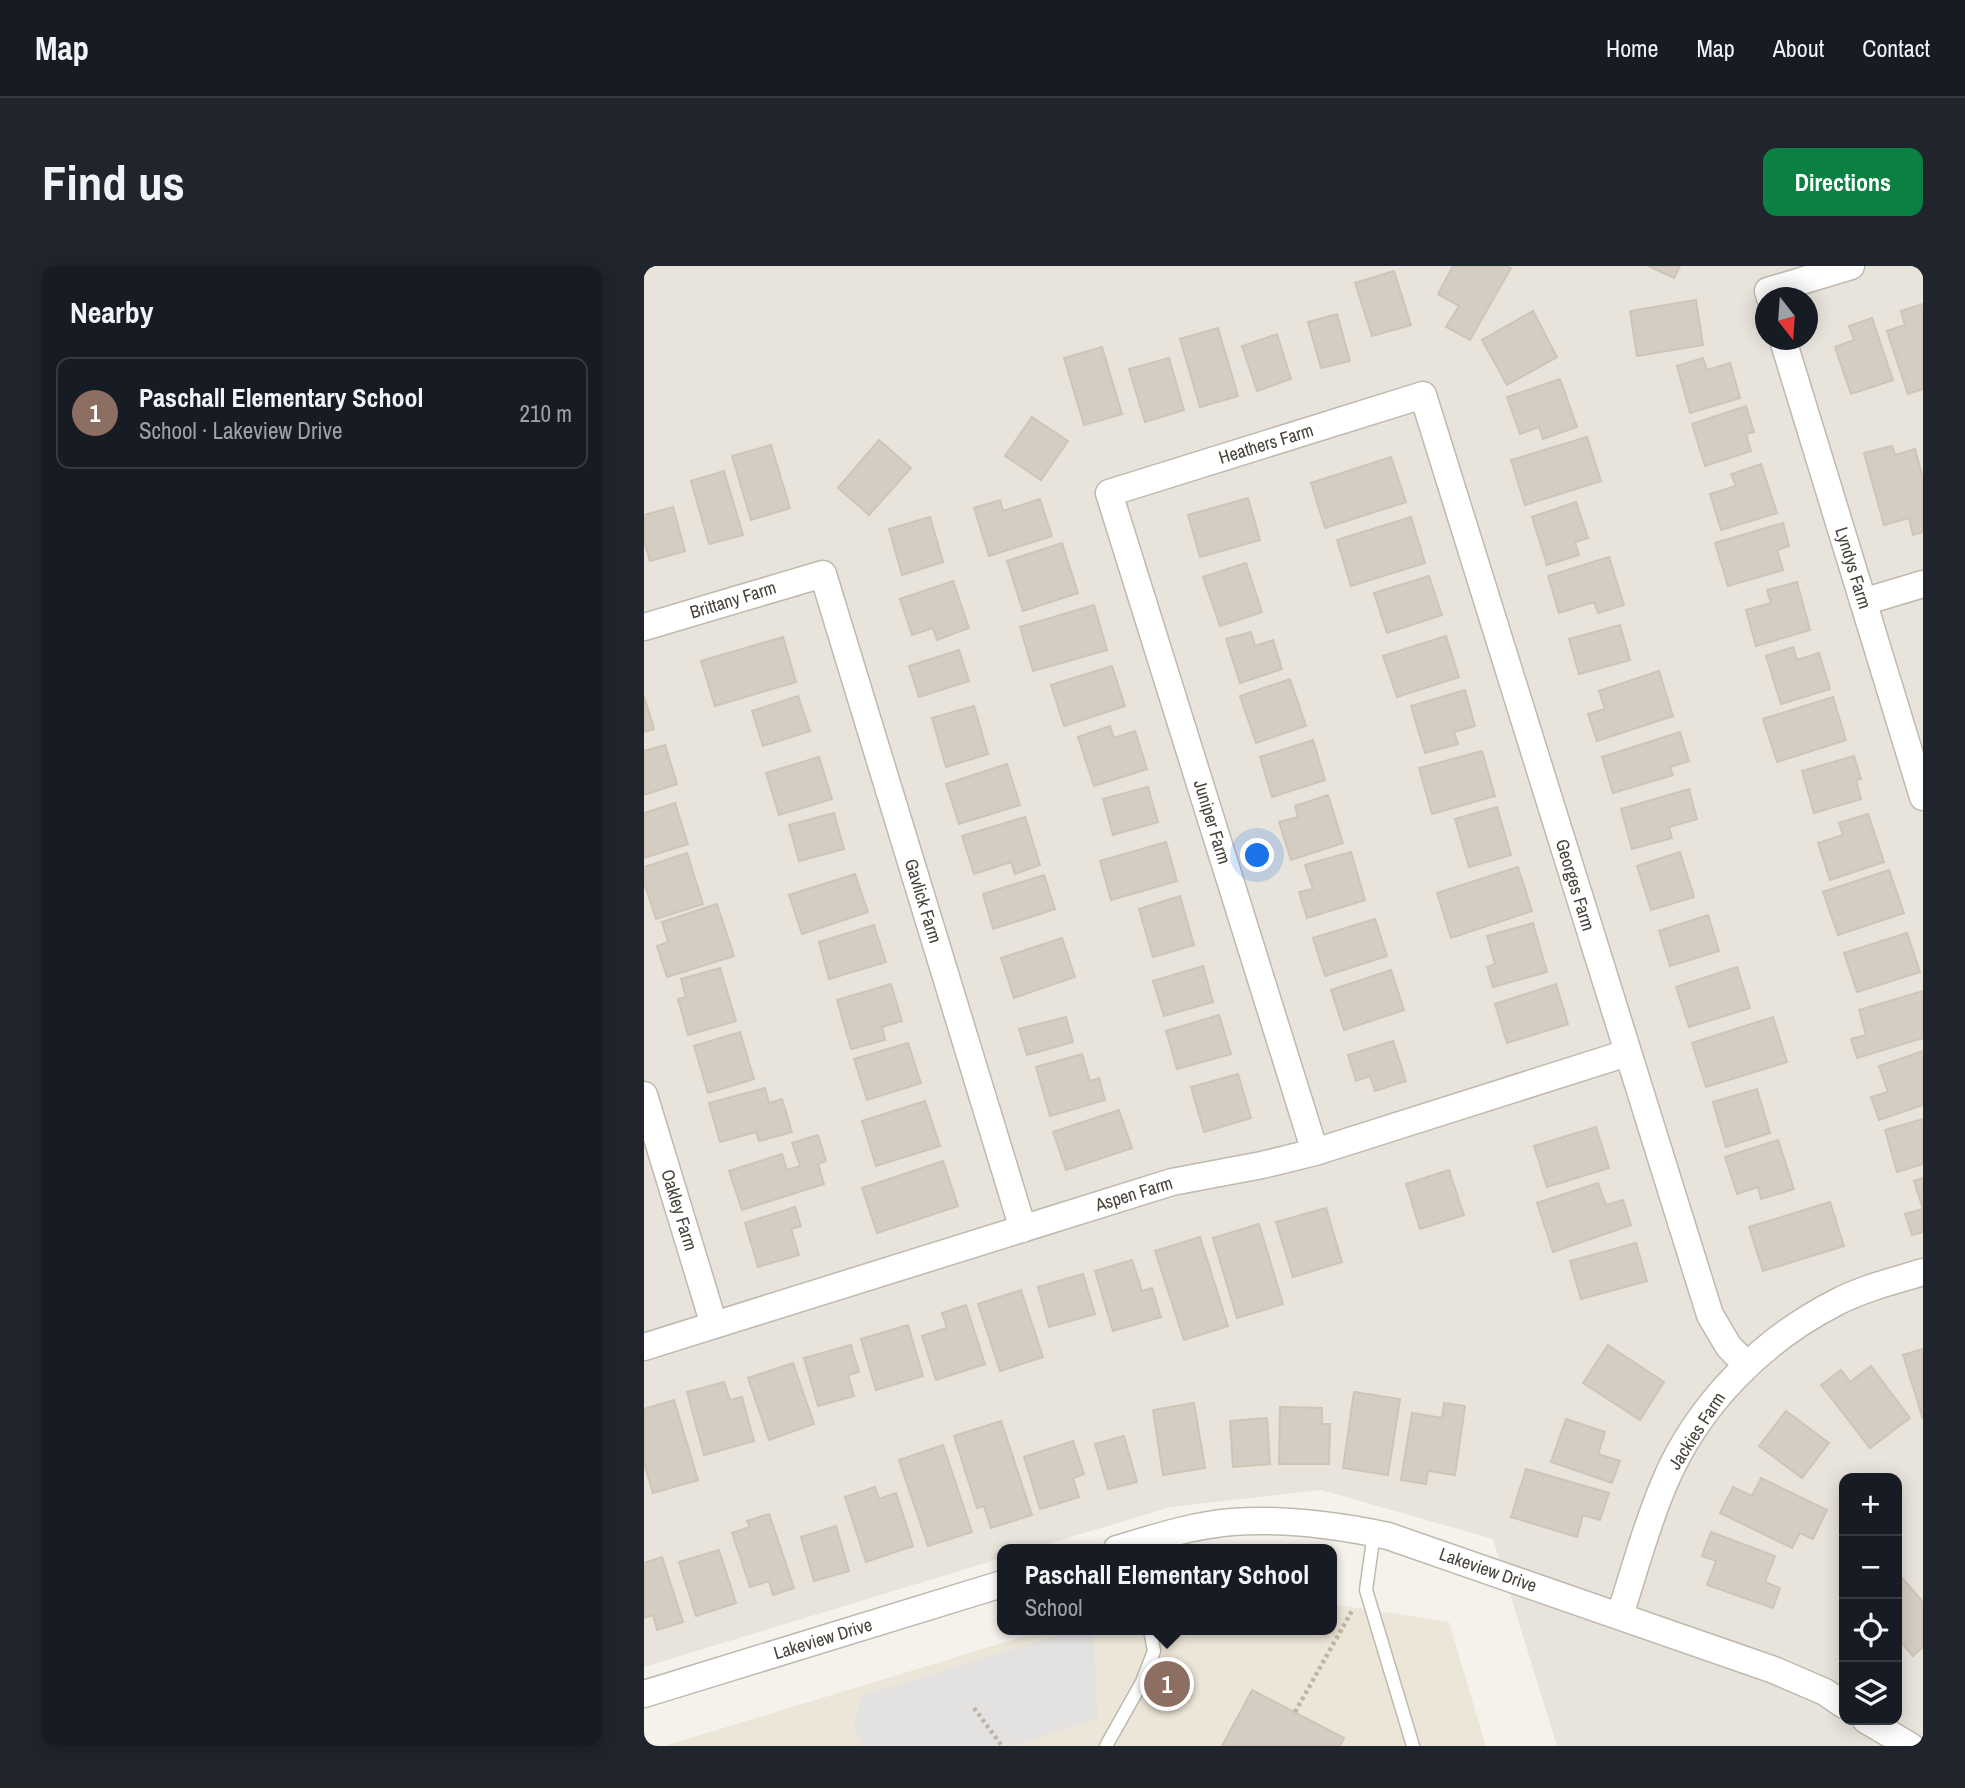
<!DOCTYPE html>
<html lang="en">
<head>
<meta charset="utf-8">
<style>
  :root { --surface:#171b24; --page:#20242c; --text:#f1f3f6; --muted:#9ea1a6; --line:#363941; --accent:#0b8043 }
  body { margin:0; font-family:"Archivo Narrow",sans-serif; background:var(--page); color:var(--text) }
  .controls { position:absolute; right:21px; bottom:21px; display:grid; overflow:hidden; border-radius:14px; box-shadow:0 4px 18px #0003 }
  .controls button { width:63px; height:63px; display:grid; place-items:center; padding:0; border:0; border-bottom:2px solid var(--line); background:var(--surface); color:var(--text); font:35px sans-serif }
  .compass { position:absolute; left:1111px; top:21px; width:63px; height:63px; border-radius:50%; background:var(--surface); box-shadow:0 4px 18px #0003; rotate:163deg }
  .you { position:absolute; left:614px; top:590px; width:24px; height:24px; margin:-18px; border:5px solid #fff; border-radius:50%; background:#1a73e8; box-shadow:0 0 0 10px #1a73e833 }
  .badge { display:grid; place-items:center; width:46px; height:46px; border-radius:50%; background:var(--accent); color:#fff; font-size:23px; font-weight:700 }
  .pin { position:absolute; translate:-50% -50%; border:4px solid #fff; box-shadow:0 2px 7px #0006 }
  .popup { position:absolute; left:353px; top:1278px; width:340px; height:91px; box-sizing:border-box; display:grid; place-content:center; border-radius:14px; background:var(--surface); filter:drop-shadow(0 2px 5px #0005); font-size:23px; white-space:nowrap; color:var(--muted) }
  .popup b { font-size:26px; color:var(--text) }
  .popup::after { content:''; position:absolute; left:50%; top:100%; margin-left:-14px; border:14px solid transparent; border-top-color:var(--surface) }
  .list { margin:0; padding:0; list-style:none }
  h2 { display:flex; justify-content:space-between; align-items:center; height:91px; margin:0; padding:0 28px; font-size:30px }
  h2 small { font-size:23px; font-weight:400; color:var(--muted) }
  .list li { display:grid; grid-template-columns:46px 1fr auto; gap:21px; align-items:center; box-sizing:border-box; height:112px; margin:0 14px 14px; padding:0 14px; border:2px solid var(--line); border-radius:14px }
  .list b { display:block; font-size:26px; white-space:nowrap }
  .list p { margin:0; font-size:23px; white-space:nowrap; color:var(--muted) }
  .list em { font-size:23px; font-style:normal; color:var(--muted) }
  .icon { flex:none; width:38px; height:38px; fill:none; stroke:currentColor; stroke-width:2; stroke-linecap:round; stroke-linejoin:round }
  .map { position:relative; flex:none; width:1279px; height:1480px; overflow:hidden; border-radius:14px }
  header { display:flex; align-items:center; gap:42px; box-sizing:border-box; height:98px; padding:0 35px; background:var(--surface); border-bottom:2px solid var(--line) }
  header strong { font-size:33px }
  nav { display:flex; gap:38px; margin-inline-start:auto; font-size:24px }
  .intro { display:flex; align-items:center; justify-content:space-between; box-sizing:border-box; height:168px; padding:0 42px }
  h1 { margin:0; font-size:49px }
  .button { padding:18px 32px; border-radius:14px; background:var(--accent); color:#fff; font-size:24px; font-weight:700 }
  main { display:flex; gap:42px; padding:0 42px }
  aside { flex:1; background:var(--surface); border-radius:14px; box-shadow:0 4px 18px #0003 }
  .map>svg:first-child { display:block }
  .residential { fill:#e8e3db; fill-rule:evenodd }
  .education { fill:#ece6d8 }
  .parking { fill:#e4e2e0 }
  .building { fill:#d5cdc3; stroke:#cfc5b7; stroke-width:2 }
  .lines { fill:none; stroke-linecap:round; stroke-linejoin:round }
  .service-casing { stroke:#bfb9af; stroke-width:15 }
  .minor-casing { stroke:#bfb9af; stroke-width:29 }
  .path { stroke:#c0b4a2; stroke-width:4.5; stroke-dasharray:3.5 3.5; stroke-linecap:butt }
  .service { stroke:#fff; stroke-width:12 }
  .minor { stroke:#fff; stroke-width:26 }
  .labels { text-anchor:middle; stroke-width:5; stroke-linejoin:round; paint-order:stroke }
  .street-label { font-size:18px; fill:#48433a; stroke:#fff }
</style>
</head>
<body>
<header>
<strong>Map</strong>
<nav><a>Home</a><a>Map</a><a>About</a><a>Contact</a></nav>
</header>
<div class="intro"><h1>Find us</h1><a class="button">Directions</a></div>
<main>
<aside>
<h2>Nearby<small></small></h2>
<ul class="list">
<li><span class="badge" style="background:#8d6e63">1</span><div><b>Paschall Elementary School</b><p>School · Lakeview Drive</p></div><em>210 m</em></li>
</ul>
</aside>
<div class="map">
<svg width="1279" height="1480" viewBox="0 0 1279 1480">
  <rect width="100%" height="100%" fill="#f5f2ec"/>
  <!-- residential -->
  <path class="residential" d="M0,0H1279V1480H913L849,1273L677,1224L527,1241L387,1283H358V1292L0,1401ZM1122,32H1164V74H1122ZM1200,1212H1253V1454H1200Z"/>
  <!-- education -->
  <path class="education" d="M688,1338L805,1356L842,1480H20L401,1364H688Z"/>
  <!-- parking -->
  <path class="parking" d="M431,1364H449L454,1452L368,1480H218L210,1458L217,1430Z"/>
  <!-- building -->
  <path class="building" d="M809,0H862L867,2L826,74L802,61L815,40L794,28Z
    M1004,0H1036L1030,12Z
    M750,5L767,59L728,70L711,17Z
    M1052,34L1059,79L993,90L986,45Z
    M1279,38V123L1264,128L1243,65L1261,59L1257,45Z
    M889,45L913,91L863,119L838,74Z
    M693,48L706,95L677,102L664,56Z
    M1228,52L1249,114L1207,128L1191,81L1210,74L1205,60Z
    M574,62L594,130L556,141L536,73Z
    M633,68L647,113L613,125L598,80Z
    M458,81L478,148L440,159L420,92Z
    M525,92L540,144L501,156L485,103Z
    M1059,92L1063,104L1086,97L1096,132L1046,147L1033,100Z
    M916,113L933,161L899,173L895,161L876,168L863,131Z
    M1102,140L1110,166L1102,168L1107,185L1061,200L1048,158Z
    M388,151L424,175L397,214L361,190Z
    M943,171L957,215L881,239L867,194Z
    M235,174L267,202L225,249L194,222Z
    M127,179L146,242L107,254L88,190Z
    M1248,180L1251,189L1271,183L1279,213V266L1269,269L1265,252L1240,259L1220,187Z
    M747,191L762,236L681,262L667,217Z
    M1117,198L1133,247L1077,264L1066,228L1092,220L1087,208Z
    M80,205L99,269L65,278L47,215Z
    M604,232L616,274L556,291L544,249Z
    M396,233L408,270L345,290L330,242L356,234L359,245Z
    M932,236L944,272L931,276L935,289L903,299L888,251Z
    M29,241L41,285L6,295L0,275V249Z
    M286,251L299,296L258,309L245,263Z
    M767,251L781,297L707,320L693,274Z
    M1139,257L1145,280L1133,284L1139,304L1084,320L1071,277Z
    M418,277L434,327L379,345L363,295Z
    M965,291L980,339L954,347L950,336L915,347L904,310Z
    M602,297L618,346L576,360L559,311Z
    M785,310L798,349L743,367L730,327Z
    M309,315L325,362L293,374L289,362L268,369L256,333Z
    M1153,316L1166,364L1112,380L1102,344L1127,337L1123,324Z
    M450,339L463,384L389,405L376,361Z
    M976,359L986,394L935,408L925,373Z
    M607,366L611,380L629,374L638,403L596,417L582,373Z
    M802,370L815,411L753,431L739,390Z
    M139,371L152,416L71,440L57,395Z
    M1149,381L1153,394L1175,387L1186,423L1137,438L1122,390Z
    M315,384L325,415L275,431L265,400Z
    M468,400L481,440L420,460L407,419Z
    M1015,405L1029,450L953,475L944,448L961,443L955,425Z
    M646,413L662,460L612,477L596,430Z
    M821,424L831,460L810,466L814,478L781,487L767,440Z
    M0,430L10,463L0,466Z
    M154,430L166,465L119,480L108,445Z
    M1189,431L1202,474L1133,496L1119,453Z
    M330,440L344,488L302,501L288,452Z
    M466,460L470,472L491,465L503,503L450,520L434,471Z
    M1036,466L1045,495L1026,501L1029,509L969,527L958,491Z
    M669,474L681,514L628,531L616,491Z
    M21,479L33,518L0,529V485Z
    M838,485L851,530L788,548L775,502Z
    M1210,490L1217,513L1212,514L1217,533L1170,547L1158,505Z
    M175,491L188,533L135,549L122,507Z
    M363,498L376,539L315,558L302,518Z
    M504,521L514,556L469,569L459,533Z
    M1045,523L1053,553L1025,561L1028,572L988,583L977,543Z
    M684,529L699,577L647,594L635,556L654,551L651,540Z
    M31,537L44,578L0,592V547Z
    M853,541L867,589L825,601L811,553Z
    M190,547L200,583L155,595L145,559Z
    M1224,548L1240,596L1186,614L1174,577L1199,569L1195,557Z
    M381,551L396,599L371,608L367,596L330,608L318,570Z
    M522,576L533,615L467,634L456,595Z
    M707,586L721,634L663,652L655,626L669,623L661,599Z
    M1036,586L1050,631L1007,644L993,600Z
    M43,587L59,638L12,653L0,616V601Z
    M874,601L888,645L807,672L793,627Z
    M1245,604L1260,647L1194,669L1179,626Z
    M211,608L224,646L158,668L145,629Z
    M400,609L411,643L349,663L339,628Z
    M536,630L550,679L509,691L495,643Z
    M73,638L90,690L23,711L13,680L24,676L18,656Z
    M1064,649L1075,685L1026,700L1015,665Z
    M731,653L743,690L681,710L669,672Z
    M889,657L903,706L849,721L843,701L851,698L843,670Z
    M230,659L242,696L185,713L175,676Z
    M1263,667L1276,706L1213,726L1200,687Z
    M418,672L431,711L370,732L357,692Z
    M559,700L569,736L520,750L509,715Z
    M1093,701L1106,742L1045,761L1032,721Z
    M76,702L92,755L44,769L34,733L42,731L37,713Z
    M747,704L760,744L700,764L687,724Z
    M247,718L258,755L238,761L241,774L207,783L193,734Z
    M912,718L924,758L863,777L851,738Z
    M1279,725V772L1213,792L1207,773L1222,769L1215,744Z
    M575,749L587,788L533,803L522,765Z
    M422,751L429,776L383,789L375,763Z
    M1129,751L1143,796L1062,821L1048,777Z
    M96,766L110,813L64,827L50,780Z
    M749,775L762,815L731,825L726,810L712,815L704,789Z
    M264,777L277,817L223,834L210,793Z
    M1279,785V839L1235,854L1227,831L1244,826L1235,800Z
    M438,788L446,815L455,812L461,834L406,850L392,801Z
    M594,808L607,852L560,866L547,821Z
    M121,822L125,837L138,833L148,866L115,875L112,866L76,876L65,837Z
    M1113,823L1126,867L1082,881L1069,836Z
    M281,835L296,880L232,900L218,855Z
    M475,844L488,882L422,904L409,866Z
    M1279,853V898L1253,906L1241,864Z
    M952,861L965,902L903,921L890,880Z
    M174,869L182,895L174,898L180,918L98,944L85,905L138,888L143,904L156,900L148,877Z
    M1134,874L1150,923L1117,933L1114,921L1093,928L1081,891Z
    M299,895L314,940L233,967L218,922Z
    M805,904L820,949L776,963L762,918Z
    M1279,912V966L1268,969L1261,948L1279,943L1270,915Z
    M954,917L962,939L979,934L987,959L909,986L893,937Z
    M1186,936L1200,980L1119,1005L1105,961Z
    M151,941L157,960L147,963L155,989L114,1001L101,957Z
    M682,942L698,996L649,1011L632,956Z
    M615,958L639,1038L593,1052L569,972Z
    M556,971L584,1060L540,1074L511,985Z
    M992,977L1003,1015L937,1033L926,995Z
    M488,994L498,1025L508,1022L517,1051L469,1065L451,1005Z
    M439,1008L451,1048L405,1061L394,1021Z
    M377,1024L399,1091L356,1105L334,1038Z
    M322,1039L341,1098L292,1114L278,1070L303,1062L298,1047Z
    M264,1059L279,1110L232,1124L217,1073Z
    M207,1079L215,1106L204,1109L210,1130L174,1140L160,1092Z
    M964,1079L1020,1116L996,1154L939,1117Z
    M1279,1083V1153L1259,1089Z
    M149,1097L170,1158L125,1174L104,1112Z
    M1227,1100L1266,1152L1226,1182L1177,1119L1197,1104L1206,1116Z
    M80,1116L86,1134L98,1131L110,1175L60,1189L43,1126Z
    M710,1126L756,1133L744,1209L699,1202Z
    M30,1134L54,1214L9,1227L0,1197V1143Z
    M550,1137L561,1202L519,1209L509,1144Z
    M800,1137L821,1140L811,1209L784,1205L782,1218L757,1214L768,1147L798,1152Z
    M636,1141L678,1142V1158H686L685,1198H635Z
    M1142,1145L1185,1177L1158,1212L1115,1180Z
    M623,1152L626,1198L589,1201L586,1155Z
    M922,1153L961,1166L954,1188L976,1195L968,1217L907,1196Z
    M357,1155L388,1249L347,1262L340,1240L333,1242L310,1170Z
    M480,1170L493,1216L464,1223L451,1178Z
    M429,1175L440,1208L429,1212L435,1231L396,1243L380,1191Z
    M299,1179L328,1266L284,1280L255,1194Z
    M882,1203L965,1227L956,1254L939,1249L933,1271L867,1251Z
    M1117,1212L1183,1244L1169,1273L1156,1267L1148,1282L1076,1247L1089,1221L1108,1230Z
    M231,1221L235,1233L252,1227L269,1280L222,1296L201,1231Z
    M125,1248L150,1322L129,1329L125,1315L106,1321L88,1267L106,1261L103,1255Z
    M192,1260L205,1305L170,1315L157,1271Z
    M1067,1266L1131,1290L1121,1316L1136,1322L1129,1342L1063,1319L1072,1295L1058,1290Z
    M75,1284L92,1337L52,1350L35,1296Z
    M18,1291L39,1356L13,1364L9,1349L0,1352V1297Z
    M1253,1306L1279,1336V1381L1269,1390L1253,1372Z
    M608,1424L700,1472L696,1480H578Z"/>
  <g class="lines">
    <defs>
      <path id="service" d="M730,1267L722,1324L769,1480
        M462,1480L498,1416L510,1385L506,1364"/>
      <path id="minor" d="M1126,32L1124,25L1207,0
        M1139,74L1279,531
        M1219,336L1279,318
        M0,361L179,308L379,963
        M0,829L70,1059
        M671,886L465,227L779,129L1066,1049L1085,1081L1103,1099
        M0,1081L528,916L618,899L671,886L983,787
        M473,1283C510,1272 549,1259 588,1256C641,1252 692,1259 744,1270L1130,1404L1181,1426L1200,1439
        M976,1349C990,1306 1002,1260 1020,1218C1053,1139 1118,1074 1193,1036C1220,1022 1250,1015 1279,1006
        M0,1428L358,1318
        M1222,1454L1266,1480"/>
    </defs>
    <!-- service casing -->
    <use href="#service" class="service-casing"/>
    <!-- minor casing -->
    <use href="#minor" class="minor-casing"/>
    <!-- path -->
    <path class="path" d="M330,1442L358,1480
      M651,1446L709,1343"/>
    <!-- service -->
    <use href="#service" class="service"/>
    <!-- minor -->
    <use href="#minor" class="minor"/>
  </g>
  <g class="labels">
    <!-- street labels -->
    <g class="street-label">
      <text transform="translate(622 178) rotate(-17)" y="6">Heathers Farm</text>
      <text transform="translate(1209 302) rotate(73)" y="6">Lyndys Farm</text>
      <text transform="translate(89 334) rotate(-17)" y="6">Brittany Farm</text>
      <text transform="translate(568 556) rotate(73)" y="6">Juniper Farm</text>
      <text transform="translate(931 619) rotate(73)" y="6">Georges Farm</text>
      <text transform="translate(279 635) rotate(73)" y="6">Gavlick Farm</text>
      <text transform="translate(490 928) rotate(-17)" y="6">Aspen Farm</text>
      <text transform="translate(35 944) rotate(73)" y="6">Oakley Farm</text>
      <text transform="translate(1053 1165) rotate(-57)" y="6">Jackies Farm</text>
      <text transform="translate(844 1304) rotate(19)" y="6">Lakeview Drive</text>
      <text transform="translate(179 1373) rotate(-17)" y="6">Lakeview Drive</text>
    </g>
  </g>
</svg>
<div class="controls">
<button>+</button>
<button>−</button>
<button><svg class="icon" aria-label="locate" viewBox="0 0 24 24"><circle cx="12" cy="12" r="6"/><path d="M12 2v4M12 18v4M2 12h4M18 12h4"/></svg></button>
<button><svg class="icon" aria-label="layers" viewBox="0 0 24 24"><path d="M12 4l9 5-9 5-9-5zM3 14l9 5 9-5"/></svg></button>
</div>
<svg class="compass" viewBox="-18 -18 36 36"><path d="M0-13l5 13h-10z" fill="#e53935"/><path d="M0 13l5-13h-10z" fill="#9ea1a6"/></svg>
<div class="you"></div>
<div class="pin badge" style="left:523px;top:1418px;background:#8d6e63">1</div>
<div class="popup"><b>Paschall Elementary School</b>School</div>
</div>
</main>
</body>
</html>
